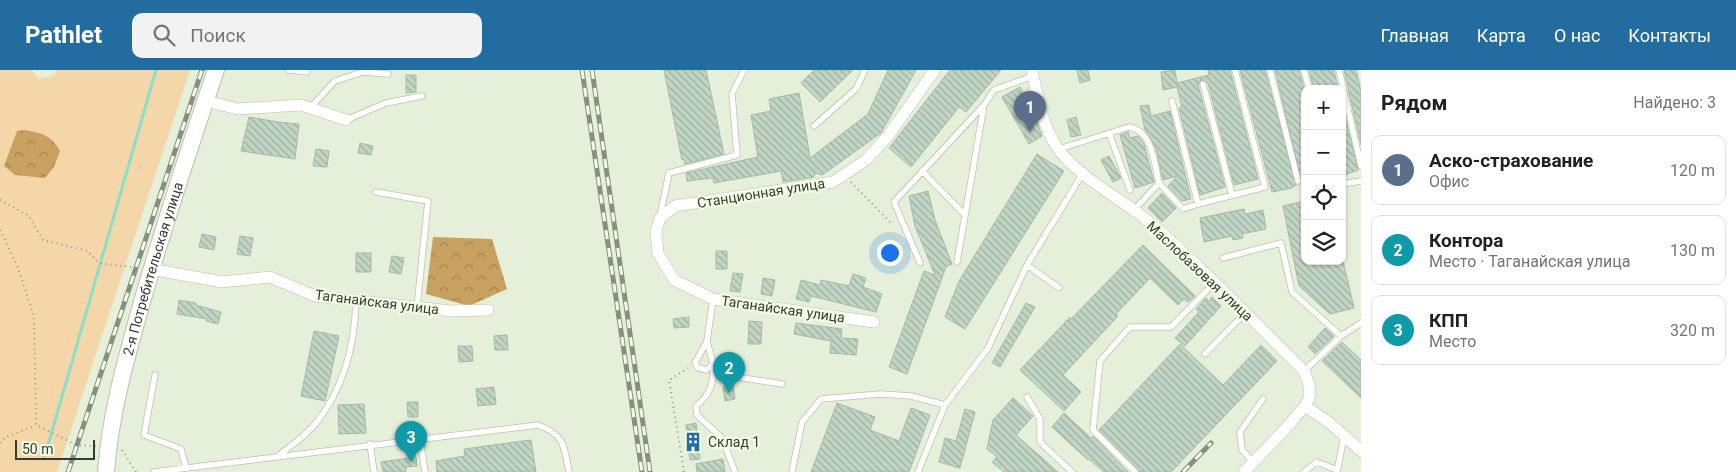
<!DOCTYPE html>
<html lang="ru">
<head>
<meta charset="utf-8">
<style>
  :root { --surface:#fff; --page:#f2f2f2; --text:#202124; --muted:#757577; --line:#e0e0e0; --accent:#226c9f }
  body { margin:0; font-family:Roboto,sans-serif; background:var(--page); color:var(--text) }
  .controls { position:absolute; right:15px; top:15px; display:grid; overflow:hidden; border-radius:10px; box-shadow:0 1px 4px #0004 }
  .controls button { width:45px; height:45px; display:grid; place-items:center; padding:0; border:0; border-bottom:1px solid var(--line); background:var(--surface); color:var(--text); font:25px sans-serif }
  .scale { position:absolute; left:15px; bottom:12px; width:80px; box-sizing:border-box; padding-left:5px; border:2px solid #373b32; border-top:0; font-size:14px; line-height:18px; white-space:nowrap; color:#373b32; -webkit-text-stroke:4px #f3fde6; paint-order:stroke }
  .you { position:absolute; left:889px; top:182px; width:18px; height:18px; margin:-12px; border:4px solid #fff; border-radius:50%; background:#1a73e8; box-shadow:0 0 0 8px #1a73e833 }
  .badge { display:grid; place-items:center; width:32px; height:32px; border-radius:50%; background:var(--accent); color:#fff; font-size:16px; font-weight:700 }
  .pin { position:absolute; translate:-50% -41px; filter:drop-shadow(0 1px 2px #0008) }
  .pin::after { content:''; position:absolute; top:26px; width:18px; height:15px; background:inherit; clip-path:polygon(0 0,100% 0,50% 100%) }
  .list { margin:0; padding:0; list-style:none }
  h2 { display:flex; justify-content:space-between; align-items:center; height:65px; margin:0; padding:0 20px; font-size:21px }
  h2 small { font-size:16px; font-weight:400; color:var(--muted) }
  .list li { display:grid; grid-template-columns:32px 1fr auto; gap:15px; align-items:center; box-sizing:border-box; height:70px; margin:0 10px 10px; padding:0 10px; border:1px solid var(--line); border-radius:10px }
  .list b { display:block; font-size:19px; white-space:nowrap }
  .list p { margin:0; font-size:16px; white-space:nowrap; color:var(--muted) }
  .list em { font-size:16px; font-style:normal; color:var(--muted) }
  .icon { flex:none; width:28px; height:28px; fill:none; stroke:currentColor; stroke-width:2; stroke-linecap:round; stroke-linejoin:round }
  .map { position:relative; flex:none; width:1361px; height:402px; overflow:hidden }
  header { display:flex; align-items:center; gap:30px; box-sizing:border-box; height:70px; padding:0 25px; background:var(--accent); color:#fff }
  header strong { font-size:24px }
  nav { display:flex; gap:28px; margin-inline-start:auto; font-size:18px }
  .search { width:350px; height:45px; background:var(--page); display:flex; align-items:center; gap:12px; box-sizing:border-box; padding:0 18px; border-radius:10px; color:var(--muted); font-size:19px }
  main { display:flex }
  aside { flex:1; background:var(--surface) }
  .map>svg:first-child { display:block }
  .grass { fill:#f4d6a8 }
  .forest { fill:url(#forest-crowns) }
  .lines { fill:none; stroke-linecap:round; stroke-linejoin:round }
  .stream { stroke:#88e1c7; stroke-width:3 }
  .building { fill:url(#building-back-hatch); stroke:#a6b9a9 }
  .lane-casing { stroke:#bac3ae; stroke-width:7 }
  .street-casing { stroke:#bac3ae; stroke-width:12 }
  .secondary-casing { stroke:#bac3ae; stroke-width:18 }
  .path { stroke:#919787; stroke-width:2; stroke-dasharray:1 4; stroke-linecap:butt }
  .lane { stroke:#fff; stroke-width:5.5 }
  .street { stroke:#fff; stroke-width:11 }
  .secondary { stroke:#fff; stroke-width:16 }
  .rail-casing { stroke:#888f80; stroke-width:5 }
  .rail { stroke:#f3fde6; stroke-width:3; stroke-dasharray:9; stroke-linecap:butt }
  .labels { text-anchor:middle; stroke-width:4.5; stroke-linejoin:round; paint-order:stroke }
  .street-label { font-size:14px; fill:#373b32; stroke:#f3fde6 }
  .poi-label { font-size:14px; fill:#373b32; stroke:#f3fde6; text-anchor:start }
</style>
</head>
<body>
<header>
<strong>Pathlet</strong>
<div class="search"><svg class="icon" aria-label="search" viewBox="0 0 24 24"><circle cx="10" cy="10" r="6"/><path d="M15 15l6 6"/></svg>Поиск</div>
<nav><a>Главная</a><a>Карта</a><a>О нас</a><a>Контакты</a></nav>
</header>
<main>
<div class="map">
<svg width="1361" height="402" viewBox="0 0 1361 402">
  <defs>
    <pattern id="forest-crowns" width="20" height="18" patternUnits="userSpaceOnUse" patternTransform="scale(1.25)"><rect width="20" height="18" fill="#c8a161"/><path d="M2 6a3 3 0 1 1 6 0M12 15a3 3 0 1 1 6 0" fill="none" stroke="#a38451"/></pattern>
    <pattern id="building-back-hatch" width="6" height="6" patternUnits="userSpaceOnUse" patternTransform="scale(1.25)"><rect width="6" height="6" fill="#c2d6c5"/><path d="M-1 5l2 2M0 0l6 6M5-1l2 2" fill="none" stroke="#9eafa1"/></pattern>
  </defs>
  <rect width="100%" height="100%" fill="#e6efd9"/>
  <!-- grass -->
  <path class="grass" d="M0,0H32L39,9L55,5L56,0H190L57,402H0Z"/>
  <!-- forest -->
  <path class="forest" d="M24,60C41,63 52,65 60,81L54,97L45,108L15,105L4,96L17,61Z
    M433,167L492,169L507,219L469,236L426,224Z"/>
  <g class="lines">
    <!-- stream -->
    <path class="stream" d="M44,389L156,0"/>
  </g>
  <!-- building -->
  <path class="building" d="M664,0H706L724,84L685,94L684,89L682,90Z
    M814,0H853L820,32L801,13Z
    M888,0H916L881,63L822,105L815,103L814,107L783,112L781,101L714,113L713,108L687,111L686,103L758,87L751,45L771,41L769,29L799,23L810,88L868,44Z
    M950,0H1001L966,42L959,37L911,97L889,78Z
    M1077,0H1088L1090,10L1080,13Z
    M1175,0L1177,13L1209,5L1208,0H1230L1258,109L1234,115L1208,13L1201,10L1198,15L1225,117L1200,125L1179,38L1182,37L1177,17L1163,20L1161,2Z
    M1240,0H1265L1296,115L1292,118L1272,122Z
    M1275,0H1299L1304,19H1302L1305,30V113L1302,114Z
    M1309,0H1334L1338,19H1314Z
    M1344,0H1356L1361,21V75Z
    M406,5H416V22L406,23Z
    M1020,17L1033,40L1042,66L1029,74L1002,27Z
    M1149,35L1151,46L1170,41L1191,129L1182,131L1168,116L1177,106L1163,110L1156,78L1145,60L1140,36Z
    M1342,35L1358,100L1342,106Z
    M249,47L278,52L299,54L295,89L241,81Z
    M1076,47L1081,65L1071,67L1067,50Z
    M1128,62L1130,68L1138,66L1144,74L1154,112L1135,118L1120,65Z
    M360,73L373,76L371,85L358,83Z
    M316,79L329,81L327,97L313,96Z
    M1037,84L1064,101L965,259L945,247L959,211Z
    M1109,86L1121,108L1113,112L1101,90Z
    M928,121L935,150L952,194L946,197L907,304L889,297L924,201L935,205L915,156L909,126Z
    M1162,123L1176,138L1162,152L1148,138Z
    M1305,131V191H1343L1354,238L1330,244L1299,216L1283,136Z
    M1244,139L1245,144L1263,140L1266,159L1242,164L1243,168L1233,170L1232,166L1204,172L1200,148Z
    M202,164L216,167L214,180L199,177Z
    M240,166L253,168L250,186L237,184Z
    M1143,175L1195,226L1188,232L1184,229L1178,235L1150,208L1116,244L1118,246L1063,305L1081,322L1064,341L1020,300L1070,247L1071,249Z
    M716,181H727V199H716Z
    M356,183H371V202H356Z
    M392,186L404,188L401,204L389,202Z
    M733,203L743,204L740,222L730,221Z
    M853,204L866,208L863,217L882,224L876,242L811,226L809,232L796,229L801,210L820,215L821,210L849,216Z
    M763,208L775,210L772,226L761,224Z
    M1212,227L1221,236L1185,276L1175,268L1199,242L1196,239L1206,228L1209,231Z
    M179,230L196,233V235L221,242L218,254L206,251L207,249L177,244Z
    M1026,233L1035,237L1000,297L992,293Z
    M689,247V257L674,258L673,249Z
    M749,251L762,252L761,274H748Z
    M796,253L842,259L841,268L858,269L856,285L830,283L831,271L794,264Z
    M1325,258L1334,266L1315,284L1308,277Z
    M314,261L339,266L325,331L301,326Z
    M507,265L508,280H495L494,266Z
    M1342,272L1361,290V328L1322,291Z
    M1180,274L1223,315L1261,275L1277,291L1171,402H1140L1099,360Z
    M458,276H472L473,291L459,292Z
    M733,315L735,329L725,331L723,317Z
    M494,317L496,334L478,336L476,319Z
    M1013,328L1033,346L1016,365L1058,402H1004L992,392L997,387L987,379L993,350Z
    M407,332H418V347H408Z
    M837,333L875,347L870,360L899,371L911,338L930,345L909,402H811Z
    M364,334L366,363L339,364L338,335Z
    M965,339L975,342L960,398L939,392L945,368L956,371Z
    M1064,343L1091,368L1093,366L1128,402H1104L1089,389L1088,390L1052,357Z
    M696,353L700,389L690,390L686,355Z
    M531,370L536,402H437L436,391L465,386L464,379Z
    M416,387L417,396L406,397V402H383L381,392Z
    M723,389L725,402H697L696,394Z"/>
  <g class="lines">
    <defs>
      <path id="lane" d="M289,0L307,2
        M1270,0L1298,111
        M1304,0L1309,19
        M1339,0L1361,96
        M1203,14L1232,125
        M1172,31L1198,134L1265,117L1235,0
        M310,38L335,11L363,2L388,4
        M346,50L386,33L422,26
        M814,56L856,19L865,0
        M1109,63L1130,120
        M1059,79L1129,57C1153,61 1154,93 1159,113L1134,140
        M922,101L965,145
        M1159,113L1183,139L1198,134
        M1342,114L1361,111
        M376,122L428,131L417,237
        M660,146L669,103L737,85L732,24L744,0
        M1223,188L1281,173L1292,222L1341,266
        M957,192L984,35L994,20L1033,6
        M920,193L894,132L984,35
        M1027,195L1059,218
        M713,229L707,271L713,294L731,306L782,314
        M707,271L695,293L698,298L706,300L713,294
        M1205,284L1245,243
        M713,294C714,313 711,324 696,336L697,345L722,368L735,402
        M1304,301L1341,266L1361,253
        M155,305L144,365L181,379L186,398
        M1027,327L1040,349V372L1072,402
        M420,368L425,402
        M370,374L374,402
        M278,386C290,376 306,366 316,353C344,318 355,274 356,230
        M1253,392L1242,380L1240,362L1263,329
        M154,402L538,355C565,365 564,376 569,402
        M792,402L802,352L821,329L881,324L911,326L945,335
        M918,402L945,335L988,278L1027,195L1083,103
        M1135,402L1093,360L1100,291L1130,257H1171L1214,213
        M1304,402L1317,392L1337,400
        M1337,402L1344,366"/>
      <path id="street" d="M1032,0C1037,25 1042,54 1056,76C1078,108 1124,130 1153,155C1206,201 1254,252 1304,301C1307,309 1312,319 1309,328C1305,341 1256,389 1244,402
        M206,31L238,39L301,35L346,50
        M151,199L222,212L270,207L315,226L451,241L488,240
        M874,252L713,229L674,210L658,183L656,161L660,148L675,136L833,112L866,90L888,66L935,0
        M1305,336L1331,354L1361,381"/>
      <g id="secondary">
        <path id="s1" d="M106,402C110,346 125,293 140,239C163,158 189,79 216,0"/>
      </g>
    </defs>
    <!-- lane casing -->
    <use href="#lane" class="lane-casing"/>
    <!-- street casing -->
    <use href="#street" class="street-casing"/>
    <!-- secondary casing -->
    <use href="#secondary" class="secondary-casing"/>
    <!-- path -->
    <path class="path" d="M851,112L892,154
      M0,130L29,146L43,170L88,181L99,193L137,198
      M0,160L17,195L34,246L36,355L77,375L96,376
      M0,373L6,367L35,356
      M122,380L136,402
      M684,402L669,310L688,298"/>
    <!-- lane -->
    <use href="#lane" class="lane"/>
    <!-- street -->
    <use href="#street" class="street"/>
    <!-- secondary -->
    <use href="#secondary" class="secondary"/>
    <defs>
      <path id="rail" d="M582,0L642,402
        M592,0L650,402
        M68,402L202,0
        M1183,402L1211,373"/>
    </defs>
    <!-- rail casing -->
    <use href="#rail" class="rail-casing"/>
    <!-- rail -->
    <use href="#rail" class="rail"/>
  </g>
  <!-- icons -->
  <defs>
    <symbol id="building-bare" viewBox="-9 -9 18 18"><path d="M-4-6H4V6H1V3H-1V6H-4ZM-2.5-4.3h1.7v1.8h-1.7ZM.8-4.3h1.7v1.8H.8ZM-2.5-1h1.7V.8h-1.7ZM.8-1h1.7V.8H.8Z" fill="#226c9f" stroke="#f3fde6" stroke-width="2.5" paint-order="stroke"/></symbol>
  </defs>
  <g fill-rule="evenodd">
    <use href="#building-bare" x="679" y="358" width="28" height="28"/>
  </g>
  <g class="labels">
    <!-- street labels -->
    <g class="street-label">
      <text transform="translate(761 123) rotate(-9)" y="5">Станционная улица</text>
      <text dy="5" stroke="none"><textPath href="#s1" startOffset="209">2-я Потребительская улица</textPath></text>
      <text transform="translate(1200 201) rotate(43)" y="5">Маслобазовая улица</text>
      <text transform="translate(377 232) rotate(7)" y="5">Таганайская улица</text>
      <text transform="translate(783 239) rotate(8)" y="5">Таганайская улица</text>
    </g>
    <!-- poi labels -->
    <g class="poi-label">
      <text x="708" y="377">Склад 1</text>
    </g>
  </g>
</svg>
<div class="controls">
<button>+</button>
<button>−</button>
<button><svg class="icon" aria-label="locate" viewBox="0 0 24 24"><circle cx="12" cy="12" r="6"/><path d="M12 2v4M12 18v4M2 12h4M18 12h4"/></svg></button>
<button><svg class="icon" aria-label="layers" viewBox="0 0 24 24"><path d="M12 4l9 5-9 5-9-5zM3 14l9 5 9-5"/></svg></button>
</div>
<div class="scale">50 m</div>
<div class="you"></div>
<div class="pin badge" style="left:1030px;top:62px;background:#5c6f8a">1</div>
<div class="pin badge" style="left:729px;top:323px;background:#0f9aa8">2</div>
<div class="pin badge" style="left:411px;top:392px;background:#0f9aa8">3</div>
</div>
<aside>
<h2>Рядом<small>Найдено: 3</small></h2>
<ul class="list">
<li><span class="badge" style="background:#5c6f8a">1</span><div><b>Аско-страхование</b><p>Офис</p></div><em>120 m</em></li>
<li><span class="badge" style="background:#0f9aa8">2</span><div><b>Контора</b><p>Место · Таганайская улица</p></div><em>130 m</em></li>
<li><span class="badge" style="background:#0f9aa8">3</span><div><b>КПП</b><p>Место</p></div><em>320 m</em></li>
</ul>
</aside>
</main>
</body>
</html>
